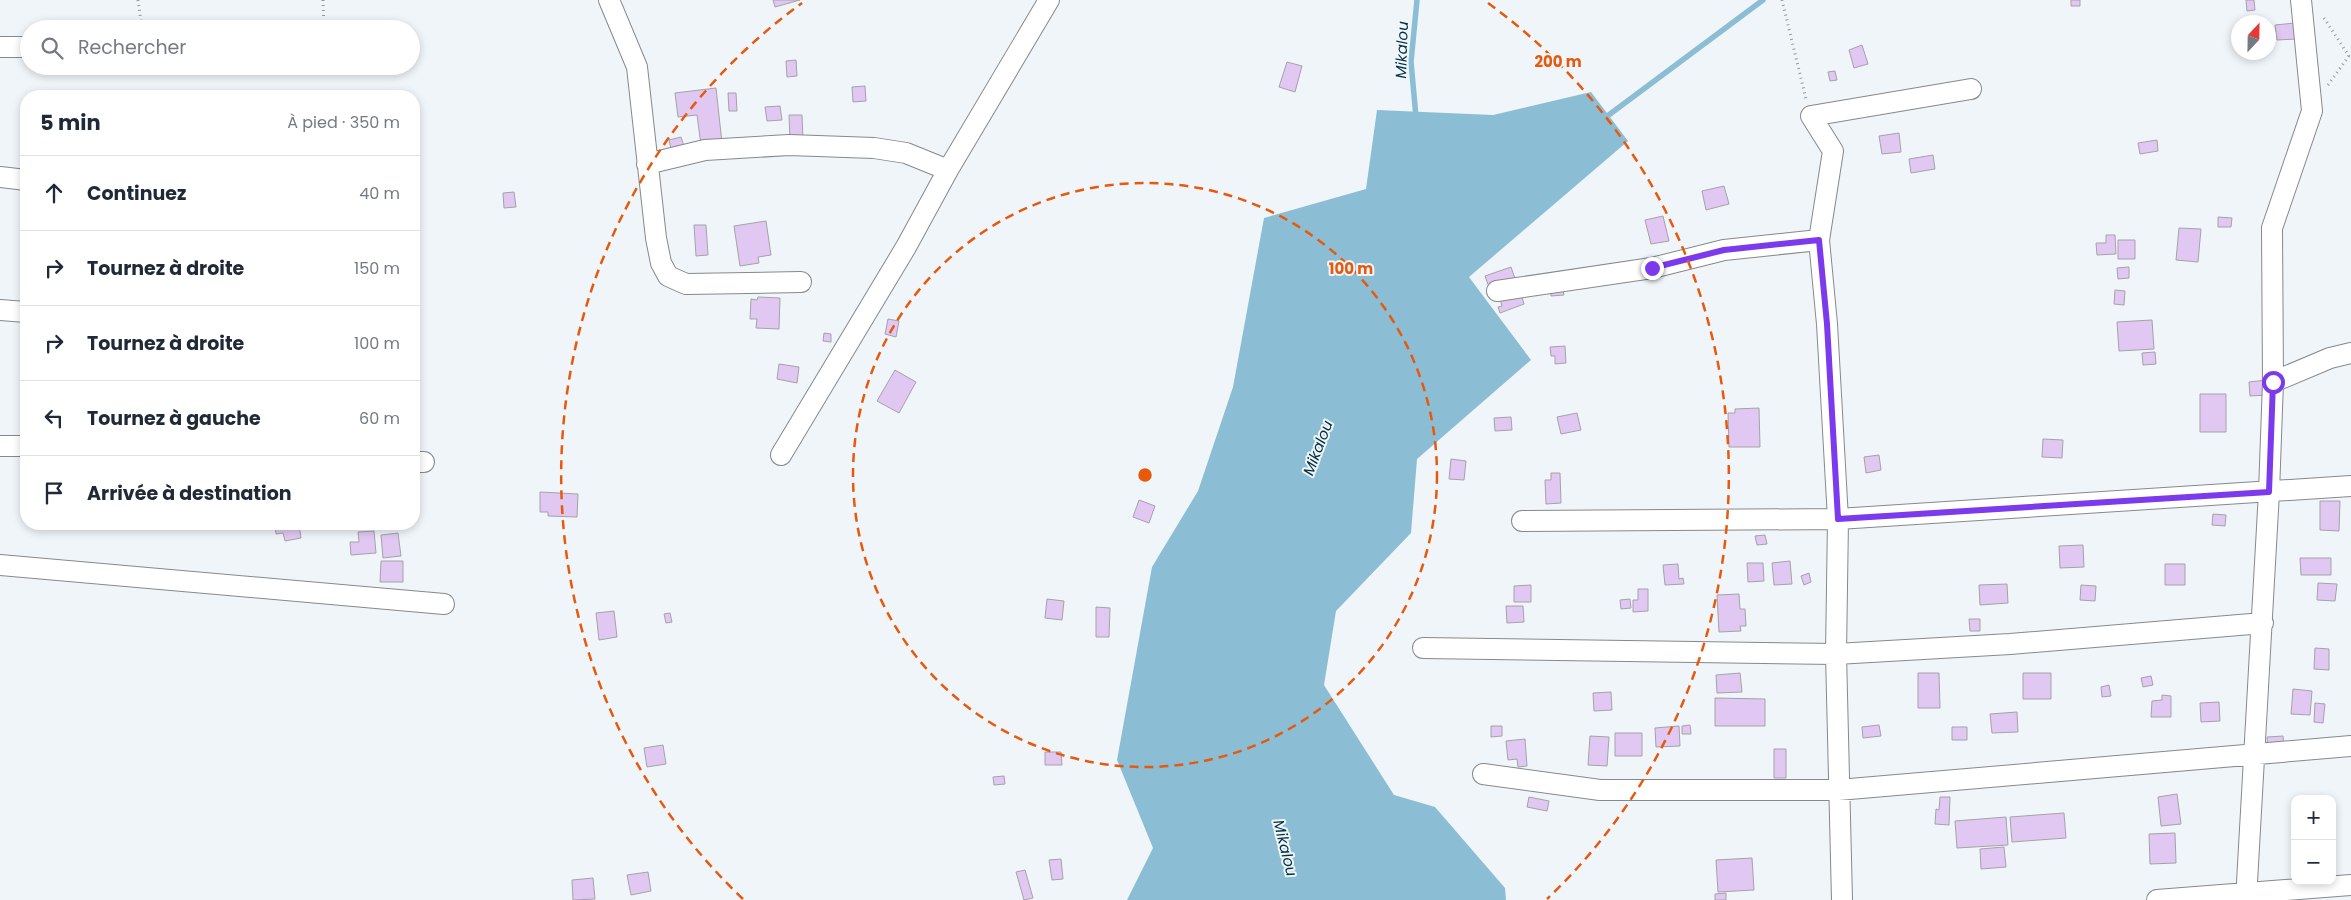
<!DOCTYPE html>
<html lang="fr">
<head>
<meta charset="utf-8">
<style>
  :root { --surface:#fff; --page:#f6f6f7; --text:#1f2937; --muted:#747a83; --line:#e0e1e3 }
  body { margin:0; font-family:Poppins,sans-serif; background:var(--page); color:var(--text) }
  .controls { position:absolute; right:15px; bottom:15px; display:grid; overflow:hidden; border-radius:10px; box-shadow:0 2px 8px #0003 }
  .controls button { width:45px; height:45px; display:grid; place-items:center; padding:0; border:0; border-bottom:1px solid var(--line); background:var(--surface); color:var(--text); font:25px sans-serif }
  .compass { position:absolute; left:2231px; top:15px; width:45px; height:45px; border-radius:50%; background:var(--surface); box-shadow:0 2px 8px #0003; rotate:22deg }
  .stop { position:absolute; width:15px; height:15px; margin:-11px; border:4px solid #7c3aed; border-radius:50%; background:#fff }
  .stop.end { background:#7c3aed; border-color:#fff; box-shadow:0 1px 5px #0008 }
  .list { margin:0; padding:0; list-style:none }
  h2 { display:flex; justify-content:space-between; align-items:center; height:65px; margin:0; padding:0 20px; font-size:21px }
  h2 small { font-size:16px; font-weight:400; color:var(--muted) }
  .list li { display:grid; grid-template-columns:32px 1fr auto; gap:15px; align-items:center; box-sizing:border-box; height:75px; padding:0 20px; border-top:1px solid var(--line) }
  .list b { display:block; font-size:19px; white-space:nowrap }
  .list em { font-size:16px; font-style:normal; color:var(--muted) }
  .icon { flex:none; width:28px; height:28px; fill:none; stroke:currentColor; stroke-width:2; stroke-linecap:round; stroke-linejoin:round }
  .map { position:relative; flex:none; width:2351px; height:900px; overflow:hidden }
  .search { position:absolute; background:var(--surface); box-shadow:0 2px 8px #0003; left:20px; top:20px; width:400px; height:55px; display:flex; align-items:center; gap:12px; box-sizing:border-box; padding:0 18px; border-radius:28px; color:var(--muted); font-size:19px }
  .panel { position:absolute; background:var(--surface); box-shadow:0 2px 8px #0003; left:20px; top:90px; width:400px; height:440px; border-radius:20px }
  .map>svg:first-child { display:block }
  .water { fill:#8bbed4 }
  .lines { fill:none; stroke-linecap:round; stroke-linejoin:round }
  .stream { stroke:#8bbed4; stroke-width:5.5 }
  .building { fill:#e0c8f2; stroke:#a5a2a7 }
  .street-casing { stroke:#85898d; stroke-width:22 }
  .path { stroke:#96999c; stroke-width:3; stroke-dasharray:1 4; stroke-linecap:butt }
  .street { stroke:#fff; stroke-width:20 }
  .route { stroke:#7c3aed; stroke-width:6 }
  .ring { fill:none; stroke:#e8590c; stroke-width:2.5; stroke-dasharray:9 6 }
  .labels { text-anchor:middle; stroke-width:4; stroke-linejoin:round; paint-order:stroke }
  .water-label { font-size:15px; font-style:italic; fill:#023141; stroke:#f0f5f9 }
  .centre { fill:#e8590c; stroke:#f0f5f9; stroke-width:2.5 }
  .ring-label { font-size:15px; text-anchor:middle; font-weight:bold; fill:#e8590c; stroke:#f0f5f9; stroke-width:4; stroke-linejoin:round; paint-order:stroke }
</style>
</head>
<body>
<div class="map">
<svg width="2351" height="900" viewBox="0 0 2351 900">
  <rect width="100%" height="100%" fill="#f0f5f9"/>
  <!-- water -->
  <path class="water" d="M1591,92L1628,141L1469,277L1531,360L1417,459L1411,533L1336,611L1324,685L1394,795L1435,807L1505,888L1506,900H1127L1153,848L1117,760L1152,567L1198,491L1233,387L1264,218L1366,189L1377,110L1493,115Z"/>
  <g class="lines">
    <!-- stream -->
    <path class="stream" d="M1416,117L1411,62L1417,0
      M1602,120L1763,0"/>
  </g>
  <!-- building -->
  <path class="building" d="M773,0H800L775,7Z
    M2071,0H2080V6H2071Z
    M2246,0H2254L2255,10L2247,11Z
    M2295,23L2296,39L2277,40L2275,25Z
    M1862,45L1868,64L1854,68L1849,50Z
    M796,60L797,76L787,77L786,61Z
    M1287,62L1302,66L1295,92L1279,87Z
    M1835,71L1837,80L1830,81L1828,72Z
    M865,86L866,101L853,102L852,87Z
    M716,88L722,143L701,145L697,115L678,117L675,93Z
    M728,93H736L737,111H729Z
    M780,106L782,120L767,121L765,107Z
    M789,115H802L803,140H790Z
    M1899,133L1901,152L1882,154L1879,136Z
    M681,137L685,149L672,153L669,140Z
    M2157,140L2158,151L2140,154L2138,143Z
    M1933,155L1935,169L1911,173L1909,159Z
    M1724,186L1729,204L1706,210L1702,191Z
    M514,192L516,207L504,208L503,193Z
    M1663,216L1669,241L1651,244L1645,220Z
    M2218,217L2232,218L2231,227H2218Z
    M766,221L771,255L758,257L759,263L740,266L734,226Z
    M694,225H706L708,255L696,256Z
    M2179,228L2201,229L2198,262L2176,260Z
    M2106,235H2115L2116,254L2097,255L2096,243H2106Z
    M2118,240H2135V259H2118Z
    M1511,267L1516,281L1490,290L1485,276Z
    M2129,267V278L2118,279L2117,268Z
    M1562,285L1564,295L1551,296L1550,286Z
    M2115,290L2125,291L2124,305L2114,304Z
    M1520,291L1524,304L1500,313L1498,307L1502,306L1500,299Z
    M758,297L780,298L779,329L756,328L757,319H750L751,299L757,300Z
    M888,319L899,321L896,337L885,334Z
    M2152,320L2154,349L2119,351L2117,322Z
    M824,333L831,334V342L823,341Z
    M1565,346L1566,363L1555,364V356H1551L1550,347Z
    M2155,352L2156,364L2143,365L2142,353Z
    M779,364L799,367L797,383L777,379Z
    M895,370L916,382L899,413L877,401Z
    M2267,380L2268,395L2250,396L2249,382Z
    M2200,394H2226V432H2200Z
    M1759,408L1760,447H1729L1728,413H1735V409Z
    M1577,413L1581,430L1561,434L1557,417Z
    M1511,417L1512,430L1495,431L1494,418Z
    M2043,439L2063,440L2062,458L2042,457Z
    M1879,455L1881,470L1866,473L1864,457Z
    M1451,459L1466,461L1464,480L1449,479Z
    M1551,473H1560L1561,503L1546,504L1545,480H1551Z
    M540,492L578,494L577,517L548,516V512H540Z
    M1139,500L1155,506L1149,523L1133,517Z
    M2320,501H2340L2339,531L2320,530Z
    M2213,514L2226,515L2225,526L2212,525Z
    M217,524H240L218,528Z
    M299,524L301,538L285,541L283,533L276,534L275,525Z
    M374,531L376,553L351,555L350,542H359L358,532Z
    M398,533L401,556L383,558L381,535Z
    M1765,535L1767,544L1757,545L1755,536Z
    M2083,545L2084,567L2060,568L2059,546Z
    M2300,558H2331V575H2301Z
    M381,561H403V582H380Z
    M1790,561L1792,584L1774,585L1772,563Z
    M1747,563H1763L1764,581L1748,582Z
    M1678,564L1679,579L1683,578L1684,584L1665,585L1663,565Z
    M2165,564H2185V585H2165Z
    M1809,573L1811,582L1804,585L1801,576Z
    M2318,583L2337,584L2335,601L2317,600Z
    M2007,584L2008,603L1980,605L1979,585Z
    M1531,585V602H1514V586Z
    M2081,585L2096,586L2095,601L2080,600Z
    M1638,589H1648V611L1633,612V600H1638Z
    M1739,594L1740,609H1745L1746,626H1740L1741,631L1719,632L1717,595Z
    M1047,599L1064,601L1062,620L1045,618Z
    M1630,599L1631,608L1621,609L1620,600Z
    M1506,606H1523L1524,622L1507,623Z
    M1096,607L1110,608L1109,637H1096Z
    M614,611L617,637L599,640L596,613Z
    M670,613L672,622L666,623L664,614Z
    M1969,619H1980V631H1970Z
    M2315,648L2329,649V670L2314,669Z
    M1740,673L1742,692L1717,693L1716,675Z
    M1918,673H1939L1940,708H1918Z
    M2023,673H2051V699H2023Z
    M2151,676L2153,685L2143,687L2141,678Z
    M2109,685L2111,696L2102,697L2101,687Z
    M2293,689L2312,691L2310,715L2291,714Z
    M1611,692L1612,710L1594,711L1593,693Z
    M2162,695L2171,696V717H2151L2152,701L2162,700Z
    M1715,698L1765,699V726H1715Z
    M2219,702L2220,721L2201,722L2200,703Z
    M2315,703L2325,704L2323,723L2314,722Z
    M2017,712L2018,732L1992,733L1990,714Z
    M1690,725L1691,734H1682V726Z
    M1879,725L1881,736L1863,738L1862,727Z
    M1491,726H1502V736L1491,737Z
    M1679,726L1680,746L1656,747L1655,728Z
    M1952,727H1967V740H1952Z
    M1615,733H1642V756H1615Z
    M1590,736L1609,737L1607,766L1588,765Z
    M2283,736L2284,748L2268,749L2267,737Z
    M1525,739L1527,766L1518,767L1517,759L1508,760L1506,741Z
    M663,745L666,764L647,767L644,748Z
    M1774,749H1786V778H1774Z
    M1045,752H1061L1062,765H1045Z
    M1004,776L1005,784L994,785L993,777Z
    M2177,794L2181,824L2161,826L2158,797Z
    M1529,797L1549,801L1547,811L1527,807Z
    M1940,797H1950L1949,825L1935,824L1936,809L1939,810Z
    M2064,813L2066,838L2012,842L2010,817Z
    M2006,817L2008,845L1957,848L1955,821Z
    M2175,833L2176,863L2150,864L2149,834Z
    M2004,847L2006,867L1981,869L1980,849Z
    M1752,858L1754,890L1718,892L1716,860Z
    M1061,859L1063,879L1052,880L1049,860Z
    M1025,870L1033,898L1024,900L1016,872Z
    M648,872L651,891L631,895L627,875Z
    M593,878L595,899L573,900L572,880Z
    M1726,893V900H1715V894Z"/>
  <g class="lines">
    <defs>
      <path id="street" d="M609,0L637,67L656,238L661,263L668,276L686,284L801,282
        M0,47H29
        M647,164L705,150L789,145L874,148L906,153L948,170
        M0,177L26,180
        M1497,291L1652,268L1724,250L1819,240
        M0,310L26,312
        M2273,382L2330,358L2351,353
        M0,446H26
        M781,455L906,247L948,170L1049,0
        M414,462H424
        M1522,521L1838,519L2351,486
        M0,565L444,604
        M1423,648L1836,654L2010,644L2263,623
        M1483,774L1600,790H1838L2351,746
        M1842,900L1836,654L1838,519L1827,324L1819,240L1833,151L1811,116L1971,89
        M2157,900L2351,885
        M2246,900L2269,492L2273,382L2272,228L2312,111L2301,0"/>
    </defs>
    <!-- street casing -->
    <use href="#street" class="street-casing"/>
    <!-- path -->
    <path class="path" d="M138,0L142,29
      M323,0L324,29
      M1782,0L1806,99
      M2324,18L2351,59
      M2328,85L2351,53"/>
    <!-- street -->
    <use href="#street" class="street"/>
  </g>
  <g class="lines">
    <!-- route -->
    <path class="route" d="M1652,268L1724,250L1819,240L1827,324L1838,519L2269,492L2273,382"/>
  </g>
  <!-- distance rings -->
  <g class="ring">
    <circle cx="1145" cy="475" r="292"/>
    <path d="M743 899A584 584 0 0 1 802 3M1488 3A584 584 0 0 1 1547 899"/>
  </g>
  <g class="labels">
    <!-- water labels -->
    <g class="water-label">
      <text transform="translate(1402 50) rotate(-88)" y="5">Mikalou</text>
      <text transform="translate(1318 448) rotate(-69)" y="5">Mikalou</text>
      <text transform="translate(1285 848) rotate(76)" y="5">Mikalou</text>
    </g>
  </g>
  <circle cx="1145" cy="475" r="8" class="centre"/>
  <g class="ring-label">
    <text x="1558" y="67">200 m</text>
    <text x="1351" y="274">100 m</text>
  </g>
</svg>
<div class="controls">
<button>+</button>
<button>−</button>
</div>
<svg class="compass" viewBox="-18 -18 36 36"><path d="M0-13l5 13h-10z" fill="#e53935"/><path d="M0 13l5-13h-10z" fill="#747a83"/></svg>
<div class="stop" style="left:2273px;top:382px"></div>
<div class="stop end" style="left:1652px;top:268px"></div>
<div class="search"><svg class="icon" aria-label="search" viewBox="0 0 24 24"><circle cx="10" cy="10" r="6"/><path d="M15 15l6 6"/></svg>Rechercher</div>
<section class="panel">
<h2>5 min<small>À pied · 350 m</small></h2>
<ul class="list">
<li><svg class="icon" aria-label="ahead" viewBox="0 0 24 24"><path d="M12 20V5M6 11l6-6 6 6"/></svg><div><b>Continuez</b></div><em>40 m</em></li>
<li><svg class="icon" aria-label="right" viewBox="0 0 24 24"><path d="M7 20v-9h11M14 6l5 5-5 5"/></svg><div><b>Tournez à droite</b></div><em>150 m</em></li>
<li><svg class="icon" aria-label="right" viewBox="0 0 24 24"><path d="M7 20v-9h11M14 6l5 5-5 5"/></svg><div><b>Tournez à droite</b></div><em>100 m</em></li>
<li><svg class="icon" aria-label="left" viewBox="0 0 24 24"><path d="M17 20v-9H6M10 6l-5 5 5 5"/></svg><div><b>Tournez à gauche</b></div><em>60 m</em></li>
<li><svg class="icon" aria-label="arrive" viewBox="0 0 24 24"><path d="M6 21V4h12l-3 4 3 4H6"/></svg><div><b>Arrivée à destination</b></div></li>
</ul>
</section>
</div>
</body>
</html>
